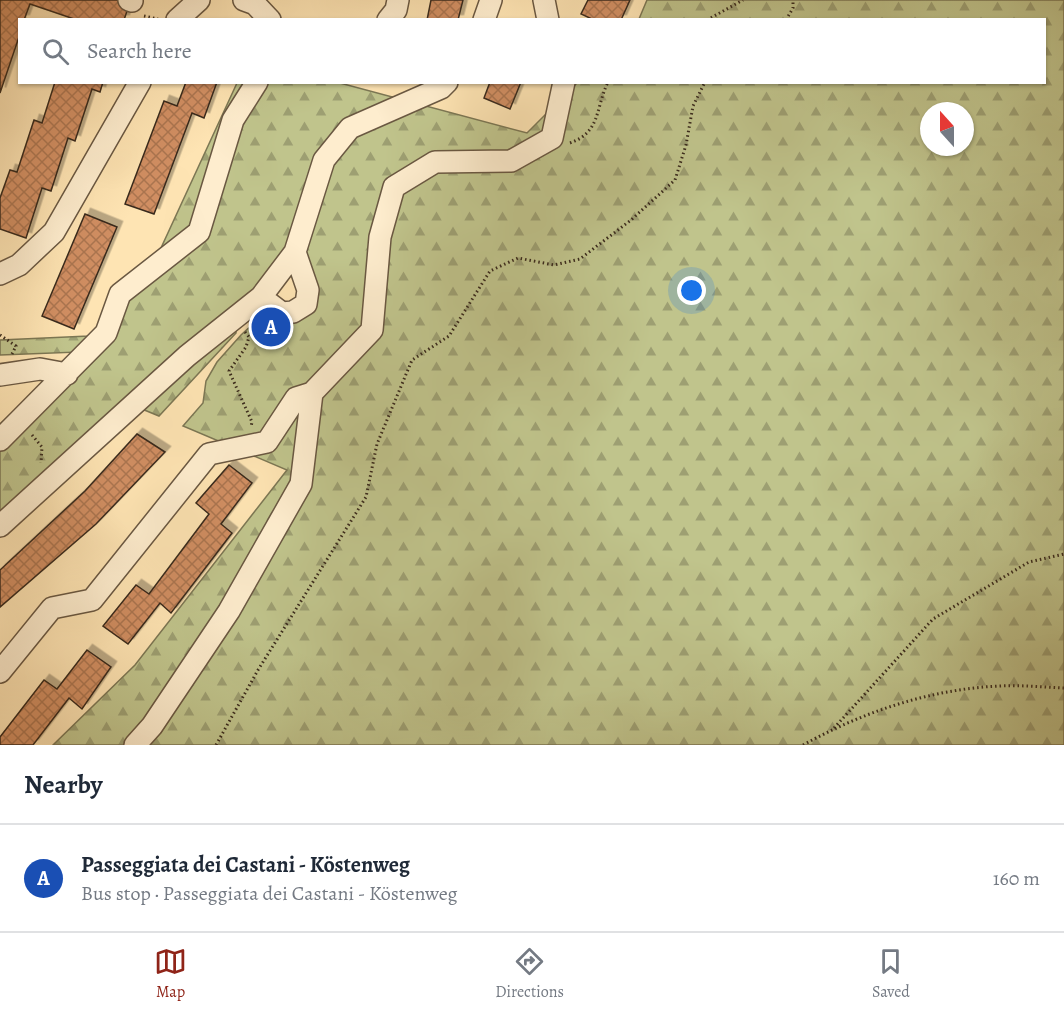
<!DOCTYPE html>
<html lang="en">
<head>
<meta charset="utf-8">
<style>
  :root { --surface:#fff; --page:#f2f2f3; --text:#1f2937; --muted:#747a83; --line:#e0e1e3; --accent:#8f2418 }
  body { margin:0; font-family:Alegreya,serif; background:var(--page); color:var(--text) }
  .compass { position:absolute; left:920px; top:102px; width:54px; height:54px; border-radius:50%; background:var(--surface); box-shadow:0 2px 4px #0004; rotate:339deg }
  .you { position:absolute; left:692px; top:291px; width:21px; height:21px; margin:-15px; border:4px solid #fff; border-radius:50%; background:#1a73e8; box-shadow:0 0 0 9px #1a73e833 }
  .badge { display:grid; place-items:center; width:39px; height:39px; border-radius:50%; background:var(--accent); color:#fff; font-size:20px; font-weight:700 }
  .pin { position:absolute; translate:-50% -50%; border:3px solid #fff; box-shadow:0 2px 6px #0006 }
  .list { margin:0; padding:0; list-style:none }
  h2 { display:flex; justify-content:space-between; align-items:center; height:78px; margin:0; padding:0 24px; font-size:26px }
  h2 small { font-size:20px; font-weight:400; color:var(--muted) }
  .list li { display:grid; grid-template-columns:39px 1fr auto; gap:18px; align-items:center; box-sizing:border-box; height:108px; padding:0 24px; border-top:2px solid var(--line) }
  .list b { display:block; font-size:22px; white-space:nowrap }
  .list p { margin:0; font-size:20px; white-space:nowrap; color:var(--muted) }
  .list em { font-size:20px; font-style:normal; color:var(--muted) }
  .icon { flex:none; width:33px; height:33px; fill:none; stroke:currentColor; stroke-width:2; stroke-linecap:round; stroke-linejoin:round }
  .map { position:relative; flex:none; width:1064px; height:745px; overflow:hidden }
  .search { position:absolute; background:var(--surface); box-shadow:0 2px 4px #0004; left:18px; right:18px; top:18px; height:66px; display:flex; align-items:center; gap:15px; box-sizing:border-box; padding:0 21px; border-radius:0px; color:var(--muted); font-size:22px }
  .sheet { height:186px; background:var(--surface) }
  nav { display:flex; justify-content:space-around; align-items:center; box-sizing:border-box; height:84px; border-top:2px solid var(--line); background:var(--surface); font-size:16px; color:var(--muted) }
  nav a { display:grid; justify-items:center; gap:3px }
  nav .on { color:var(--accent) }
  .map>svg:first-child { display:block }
  .forest { fill:url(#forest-firs); stroke:#7c7754; stroke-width:1.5; fill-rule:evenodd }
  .building { fill:url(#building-cross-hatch); stroke:#392a1c; stroke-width:1.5; filter:url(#shadow) }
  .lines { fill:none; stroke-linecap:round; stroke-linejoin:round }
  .minor-casing { stroke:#6a5842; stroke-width:24 }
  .path { stroke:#392a1c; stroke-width:3; stroke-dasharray:1.5 3; stroke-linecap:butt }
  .minor { stroke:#feedce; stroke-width:21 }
</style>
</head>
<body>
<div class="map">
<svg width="1064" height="745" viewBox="0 0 1064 745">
  <defs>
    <pattern id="forest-firs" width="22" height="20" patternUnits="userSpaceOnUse" patternTransform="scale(1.5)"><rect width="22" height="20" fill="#c0c48c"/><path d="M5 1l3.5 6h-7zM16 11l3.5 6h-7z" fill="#9d9f72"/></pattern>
    <pattern id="building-cross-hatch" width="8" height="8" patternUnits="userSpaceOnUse" patternTransform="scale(1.5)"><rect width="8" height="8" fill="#d08e62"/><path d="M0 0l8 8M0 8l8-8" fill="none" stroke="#aa7450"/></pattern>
    <filter id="shadow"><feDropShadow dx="5.5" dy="-5.5" stdDeviation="0" flood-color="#0004"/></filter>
  </defs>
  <rect width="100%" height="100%" fill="#fee4b3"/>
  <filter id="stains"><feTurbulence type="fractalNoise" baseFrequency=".00333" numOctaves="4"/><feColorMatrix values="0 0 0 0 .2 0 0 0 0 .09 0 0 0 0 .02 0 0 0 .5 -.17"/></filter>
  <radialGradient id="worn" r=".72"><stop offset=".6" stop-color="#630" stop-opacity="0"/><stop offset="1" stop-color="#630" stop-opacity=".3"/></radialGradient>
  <!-- forest -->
  <path class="forest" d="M647,0H1064V745H53L135,665L287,470L183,426L203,403L206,381L217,362L241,335L265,313L306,304L295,253L236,319V333L159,416L137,407L0,534V424L78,352L0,355V340L89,336L149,274L237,83H340L527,133L577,83L1044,82V20L639,19ZM929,111H965V147H929Z"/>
  <!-- building -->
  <path class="building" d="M0,0H124L130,2L124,20H77L30,4L24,20H20V34L0,93Z
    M431,0H463L458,20H427Z
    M588,0H630L621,20H594L581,14Z
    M55,82H103L100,92L92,89L75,141L68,138L51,191L42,188L26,238L0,229V198L10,170L17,172L34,120L42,123Z
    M186,82H217L204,118L192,113L154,214L125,204L164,101L177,106Z
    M490,82H521L510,109L484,98Z
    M85,214L117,227L74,329L42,316Z
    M137,434L165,452L96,524L0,607V570L85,491Z
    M229,465L252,483L221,524L232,533L171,613L160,603L128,644L103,626L136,585L149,594L209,514L196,503Z
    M87,650L111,667L82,709L69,698L33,745H0V737L44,680L57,689Z"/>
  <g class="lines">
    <defs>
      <path id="minor" d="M129,0L132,1
        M244,0L255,4L270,20
        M544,0L548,20
        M177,20L199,0
        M388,20L396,10L398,0
        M484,20L491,0
        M0,274L19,265L54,232L140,82
        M261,297L282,313L293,312L306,304L308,290L295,252
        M0,375L40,369L67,374
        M0,440L106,333L120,294L199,232L233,120L257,82
        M0,526L187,356L261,297L295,252L324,160L350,128L441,88L447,82
        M0,672L52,608L92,600L209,454L267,442L296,398L312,393
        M135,745L152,726L229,611L301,484L312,393L372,330L380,237L394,187L435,162L511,161L552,138L564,82"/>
    </defs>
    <!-- minor casing -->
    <use href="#minor" class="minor-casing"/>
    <!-- path -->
    <path class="path" d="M144,16L158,19
      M707,20L743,0
      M786,20L793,8V0
      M570,143C601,132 595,109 608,82
      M245,332L249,337L246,347L229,371L252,422L251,427
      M0,335L16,346L12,354
      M32,435L42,447L41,463
      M834,728L933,619L1029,562L1064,554
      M216,745L258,670L366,497L377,444L412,360L449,336L490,271L518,258L554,265L580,259L631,220L675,180L686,145L693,106L705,82
      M803,745C863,712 930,689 1000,686C1021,685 1043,687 1064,688"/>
    <!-- minor -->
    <use href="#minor" class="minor"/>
  </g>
  <rect width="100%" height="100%" filter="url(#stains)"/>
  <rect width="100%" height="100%" fill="url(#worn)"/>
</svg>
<svg class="compass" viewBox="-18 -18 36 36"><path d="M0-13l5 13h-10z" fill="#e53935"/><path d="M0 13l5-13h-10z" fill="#747a83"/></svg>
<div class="you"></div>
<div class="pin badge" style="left:271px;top:327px;background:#1a4fb4">A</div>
<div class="search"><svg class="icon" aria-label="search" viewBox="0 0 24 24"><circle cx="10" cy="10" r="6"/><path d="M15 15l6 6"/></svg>Search here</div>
</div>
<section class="sheet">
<h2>Nearby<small></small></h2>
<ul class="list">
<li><span class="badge" style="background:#1a4fb4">A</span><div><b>Passeggiata dei Castani - Köstenweg</b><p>Bus stop · Passeggiata dei Castani - Köstenweg</p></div><em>160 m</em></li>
</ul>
</section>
<nav>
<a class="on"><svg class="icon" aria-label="map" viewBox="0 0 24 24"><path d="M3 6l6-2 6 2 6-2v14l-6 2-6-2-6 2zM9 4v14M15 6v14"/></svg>Map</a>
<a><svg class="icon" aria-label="directions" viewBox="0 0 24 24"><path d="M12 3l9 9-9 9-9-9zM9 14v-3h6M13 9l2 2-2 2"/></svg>Directions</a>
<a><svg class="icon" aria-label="saved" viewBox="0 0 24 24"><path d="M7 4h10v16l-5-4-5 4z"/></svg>Saved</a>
</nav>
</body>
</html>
